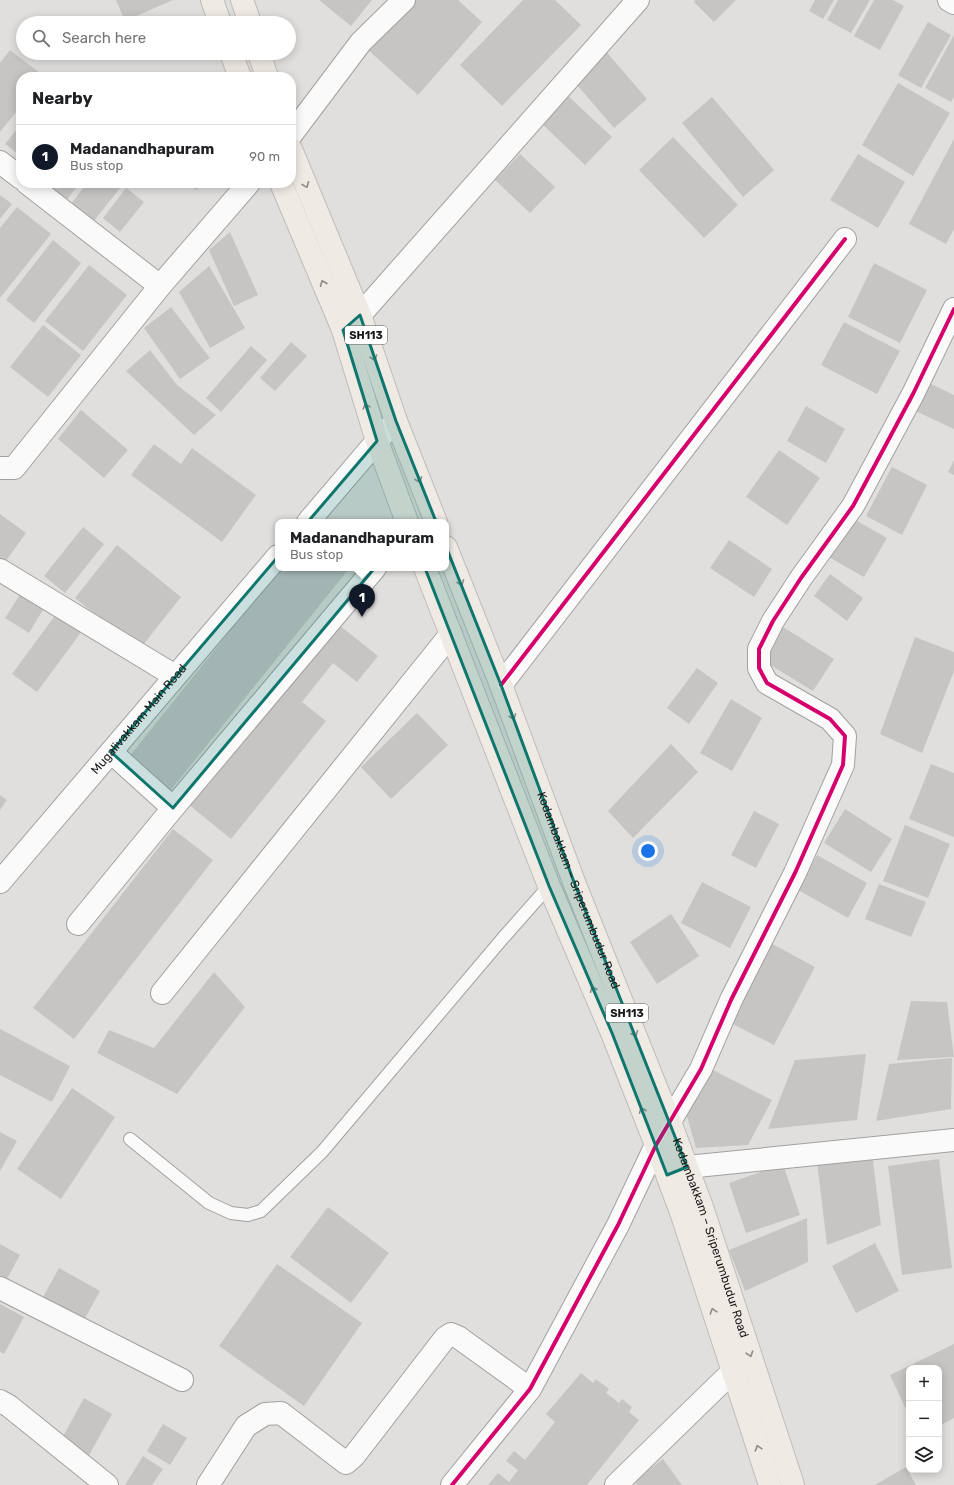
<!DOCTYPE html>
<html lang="en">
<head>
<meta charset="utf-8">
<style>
  :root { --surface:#fff; --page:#f6f6f6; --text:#202124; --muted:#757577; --line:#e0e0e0; --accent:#111827 }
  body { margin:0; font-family:Rubik,sans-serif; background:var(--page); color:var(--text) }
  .controls { position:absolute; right:12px; bottom:12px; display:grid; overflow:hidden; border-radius:8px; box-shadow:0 2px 10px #0003 }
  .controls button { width:36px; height:36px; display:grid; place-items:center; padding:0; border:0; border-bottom:1px solid var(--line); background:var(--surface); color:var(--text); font:20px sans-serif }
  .you { position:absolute; left:648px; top:851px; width:14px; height:14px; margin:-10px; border:3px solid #fff; border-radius:50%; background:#1a73e8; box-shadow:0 0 0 6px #1a73e833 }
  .badge { display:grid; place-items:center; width:26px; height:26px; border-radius:50%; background:var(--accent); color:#fff; font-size:13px; font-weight:700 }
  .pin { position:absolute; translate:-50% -33px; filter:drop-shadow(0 1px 2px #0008) }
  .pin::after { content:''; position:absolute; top:21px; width:14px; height:12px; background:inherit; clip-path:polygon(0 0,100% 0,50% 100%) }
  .popup { position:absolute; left:275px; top:519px; width:174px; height:52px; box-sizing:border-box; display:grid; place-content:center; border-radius:8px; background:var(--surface); filter:drop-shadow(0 1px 3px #0005); font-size:13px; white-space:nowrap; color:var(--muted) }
  .popup b { font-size:15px; color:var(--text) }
  .popup::after { content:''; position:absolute; left:50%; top:100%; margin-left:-8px; border:8px solid transparent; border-top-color:var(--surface) }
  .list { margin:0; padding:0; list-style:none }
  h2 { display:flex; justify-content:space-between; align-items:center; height:52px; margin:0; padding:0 16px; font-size:17px }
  h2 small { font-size:13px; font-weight:400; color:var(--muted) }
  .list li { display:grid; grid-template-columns:26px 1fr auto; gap:12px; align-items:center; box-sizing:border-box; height:64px; padding:0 16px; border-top:1px solid var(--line) }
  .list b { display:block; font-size:15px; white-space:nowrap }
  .list p { margin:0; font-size:13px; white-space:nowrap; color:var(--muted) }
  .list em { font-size:13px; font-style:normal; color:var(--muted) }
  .icon { flex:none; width:22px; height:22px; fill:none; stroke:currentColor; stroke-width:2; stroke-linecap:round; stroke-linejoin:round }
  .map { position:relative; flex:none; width:954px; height:1485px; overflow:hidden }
  .search { position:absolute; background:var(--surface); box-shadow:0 2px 10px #0003; left:16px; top:16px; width:280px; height:44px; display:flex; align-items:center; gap:10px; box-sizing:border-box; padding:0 14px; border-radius:22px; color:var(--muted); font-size:15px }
  .panel { position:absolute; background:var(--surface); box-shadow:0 2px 10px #0003; left:16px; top:72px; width:280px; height:116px; border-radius:16px }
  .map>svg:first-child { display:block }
  .building { fill:#c7c5c4 }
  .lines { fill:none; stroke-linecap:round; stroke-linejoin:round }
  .lane-casing { stroke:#a2a19f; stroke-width:14 }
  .street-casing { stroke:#a2a19f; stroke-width:24 }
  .secondary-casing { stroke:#a2a19f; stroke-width:24 }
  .primary-casing { stroke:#bebdbc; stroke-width:24 }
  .lane { stroke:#fafafa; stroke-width:12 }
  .street { stroke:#fafafa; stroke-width:22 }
  .secondary { stroke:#fafafa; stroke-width:22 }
  .primary { stroke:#efeae4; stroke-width:22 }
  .cycleway-casing { stroke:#fff; stroke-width:6 }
  .cycleway { stroke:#d6006c; stroke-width:4 }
  .oneway { stroke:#8f8c88 }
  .marked { fill:#0f766e; fill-opacity:0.2; stroke:#0f766e; stroke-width:3; stroke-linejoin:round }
  .labels { text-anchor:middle; stroke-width:4; stroke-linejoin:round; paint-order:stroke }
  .shield { fill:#fff; stroke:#5f5e5d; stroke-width:1 }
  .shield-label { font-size:11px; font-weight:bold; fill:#1a1918 }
  .street-label { font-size:12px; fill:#1a1918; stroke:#fff }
</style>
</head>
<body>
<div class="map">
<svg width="954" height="1485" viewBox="0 0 954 1485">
  <rect width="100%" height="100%" fill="#e1dfdd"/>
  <!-- building -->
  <path class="building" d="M116,0H173L125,21Z
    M319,0H372L351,26Z
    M410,0H458L482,22L418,95L367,49Z
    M523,0H555L581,25L502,106L460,65Z
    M695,0H736L714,22L694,2Z
    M815,0H834L823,19L809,11Z
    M838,0H870L851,33L827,20Z
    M874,0H893L904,6L880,50L854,36Z
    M928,22L951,35L921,88L898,75Z
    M954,35V97L951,102L925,88Z
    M604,49L647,99L614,128L571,78Z
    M10,50L45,77H21V106L0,132V63Z
    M898,83L950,113L913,176L862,145Z
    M567,95L612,137L585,165L541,123Z
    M712,97L774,170L743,197L682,123Z
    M21,124V156L5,144Z
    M673,137L738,205L704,238L639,170Z
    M954,139V229L946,244L909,224Z
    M520,154L555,187L530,213L495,180Z
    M858,154L905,182L878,228L830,200Z
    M41,183H80L65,202Z
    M87,183H124L93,222L70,205Z
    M187,183H202L196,190Z
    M126,188L144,202L120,232L103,218Z
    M0,195L12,204L0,219Z
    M17,207L51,234L0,298V228Z
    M230,232L258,295L234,306L209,250Z
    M53,240L81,263L34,323L6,300Z
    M874,263L927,290L900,343L848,317Z
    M89,265L127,295L83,351L45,321Z
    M209,266L245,328L210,348L179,292Z
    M171,307L210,358L180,379L144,328Z
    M844,322L900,351L877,394L821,365Z
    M43,325L81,355L48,397L10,367Z
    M291,342L307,356L275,391L260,378Z
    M251,346L267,360L221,412L206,398Z
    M150,350L177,385L216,415L194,435L126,371Z
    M923,380L954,395V429L909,408Z
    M806,406L845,429L826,463L787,441Z
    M81,410L128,450L104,478L58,439Z
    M154,444L181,464L192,448L256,495L222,542L131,475Z
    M779,450L820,478L787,525L746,497Z
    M954,460V475L948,472Z
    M892,467L927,485L902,535L866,516Z
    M0,514L26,533L3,565L0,563Z
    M850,517L887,538L864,577L827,556Z
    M83,527L104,544L65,593L44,576Z
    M729,540L772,569L754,597L710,568Z
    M117,545L181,597L139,650L75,598Z
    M280,568H346L348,570L170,791L129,757Z
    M830,574L863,598L847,621L814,596Z
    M21,593L44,608L29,633L5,618Z
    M57,613L82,631L37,692L12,674Z
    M334,621L378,656L357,682L333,663L302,702L326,721L231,839L188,804Z
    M783,627L834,659L813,691L762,660Z
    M915,637L954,652V671L922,753L880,734Z
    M697,668L718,683L689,724L667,708Z
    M731,699L762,718L732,771L700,753Z
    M417,713L448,745L391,799L361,767Z
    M671,744L698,772L633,838L608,811Z
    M931,764L954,773V837L909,819Z
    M0,795L7,800L0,810Z
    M845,809L892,839L871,872L824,843Z
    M754,811L779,824L756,868L731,855Z
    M905,825L950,844L928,898L883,881Z
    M173,829L213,860L74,1039L33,1008Z
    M817,855L867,883L848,918L798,890Z
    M702,882L751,907L730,948L681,923Z
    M879,884L926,902L911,937L865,919Z
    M671,914L699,956L657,984L630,942Z
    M769,942L815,967L774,1045L727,1021Z
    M214,972L245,1007L177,1094L97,1053L109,1030L154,1048Z
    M911,1001L947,1002L954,1057L897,1060Z
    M0,1029L70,1066L52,1102L0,1075Z
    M866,1054L857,1120L768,1129L795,1060Z
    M952,1058L951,1109L876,1121L889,1064Z
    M709,1068L772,1100L748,1145L696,1148L686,1113Z
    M72,1088L115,1117L61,1199L17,1169Z
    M0,1132L17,1141L0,1171Z
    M872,1154L881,1225L827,1245L817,1162Z
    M939,1159L952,1268L902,1275L888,1166Z
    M783,1164L800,1215L746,1233L729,1183Z
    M328,1207L389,1253L351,1303L290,1257Z
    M807,1218L808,1262L745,1291L729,1250Z
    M875,1243L899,1291L856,1313L832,1266Z
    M0,1244L20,1255L3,1286L0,1285Z
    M277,1264L362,1323L304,1406L219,1346Z
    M59,1268L100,1291L83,1322L42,1299Z
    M0,1304L24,1317L4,1354L0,1352Z
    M954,1344V1418L939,1426V1368H909V1416L890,1375Z
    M581,1373L593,1383L596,1379L609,1389L606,1393L619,1403L622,1399L632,1407L629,1412L639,1420L587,1485H488L498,1473L509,1482L518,1470L506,1461L514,1451L525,1460L555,1422L546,1414Z
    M84,1398L112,1414L88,1457L60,1442Z
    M163,1424L187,1438L170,1465L147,1451Z
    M143,1456L163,1469L152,1485H125Z
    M663,1459L682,1485H637L634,1481Z
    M906,1467L916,1485H875Z"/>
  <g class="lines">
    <defs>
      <path id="lane" d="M130,1139L209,1203L231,1213L248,1215L261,1211L322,1152L503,938L549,886"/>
      <path id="street" d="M949,0L954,3
        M291,135L361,42L404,0
        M0,162L21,178
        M27,183L160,286
        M347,327L360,315L638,0
        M0,468H14L160,286L249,183
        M0,570L175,676
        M501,685L845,239
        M111,752L173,808
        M78,924L173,808L375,568
        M162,993L451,634
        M670,1174L687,1167L954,1140
        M0,1288L182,1380
        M0,1401L9,1406L107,1485
        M208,1485L246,1426L265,1414L281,1413L346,1463L354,1456L445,1338L451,1334L458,1337L530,1389
        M452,1485L530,1389L618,1225L656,1145L701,1069L731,1000L795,873L843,765L845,736L830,719L767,683L759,668V649L773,621L801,578L853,506L913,394L954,309
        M616,1485L733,1371"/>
      <g id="secondary">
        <path d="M308,522L377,441L396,421"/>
        <path id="s1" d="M0,882L278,556"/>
      </g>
      <g id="primary">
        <path d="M212,0L220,23"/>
        <path d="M242,0L250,23"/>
        <path d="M231,53L240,77"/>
        <path d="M259,53L267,77"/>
        <path d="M291,149L360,315L396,421L436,522"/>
        <path d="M281,183L343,330L377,441L407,522"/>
        <path id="s2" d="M446,547L501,685L574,882L670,1122L702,1207L793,1485"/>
        <path d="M425,568L549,886L612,1033L656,1145L682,1215L770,1485"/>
      </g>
    </defs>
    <!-- lane casing -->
    <use href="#lane" class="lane-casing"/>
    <!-- street casing -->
    <use href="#street" class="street-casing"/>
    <!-- secondary casing -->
    <use href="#secondary" class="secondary-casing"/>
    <!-- primary casing -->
    <use href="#primary" class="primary-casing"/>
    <!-- lane -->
    <use href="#lane" class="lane"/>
    <!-- street -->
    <use href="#street" class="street"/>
    <!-- secondary -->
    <use href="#secondary" class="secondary"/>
    <!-- primary -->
    <use href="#primary" class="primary"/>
    <defs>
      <path id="cycleway" d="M501,685L845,239
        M452,1485L530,1389L618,1225L656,1145L701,1069L731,1000L795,873L843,765L845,736L830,719L767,683L759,668V649L773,621L801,578L853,506L913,394L954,309"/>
    </defs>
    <!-- cycleway casing -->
    <use href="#cycleway" class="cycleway-casing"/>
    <!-- cycleway -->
    <use href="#cycleway" class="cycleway"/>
  </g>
  <!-- one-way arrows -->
  <defs><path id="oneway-chevron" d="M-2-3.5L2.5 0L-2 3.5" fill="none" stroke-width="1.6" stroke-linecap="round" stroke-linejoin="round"/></defs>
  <g class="oneway">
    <use href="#oneway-chevron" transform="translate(306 185) rotate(68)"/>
    <use href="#oneway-chevron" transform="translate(323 283) rotate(-113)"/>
    <use href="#oneway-chevron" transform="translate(374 358) rotate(71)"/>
    <use href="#oneway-chevron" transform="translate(366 406) rotate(-107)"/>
    <use href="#oneway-chevron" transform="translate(419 480) rotate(68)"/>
    <use href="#oneway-chevron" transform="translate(461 583) rotate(68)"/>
    <use href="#oneway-chevron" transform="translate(513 717) rotate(69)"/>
    <use href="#oneway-chevron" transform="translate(593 989) rotate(-113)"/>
    <use href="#oneway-chevron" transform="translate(635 1034) rotate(68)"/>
    <use href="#oneway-chevron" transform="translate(642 1110) rotate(-112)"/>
    <use href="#oneway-chevron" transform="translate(713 1311) rotate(-108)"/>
    <use href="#oneway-chevron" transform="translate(750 1354) rotate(72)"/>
    <use href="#oneway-chevron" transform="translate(758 1448) rotate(-108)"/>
  </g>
  <!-- marked area -->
  <path class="marked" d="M360,315L396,421L501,685L574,882L687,1167L667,1175L612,1033L549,886L409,527L173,808L111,752L377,441L343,330Z"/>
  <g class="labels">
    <!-- shield labels -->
    <g class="shield">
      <rect x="345" y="326" width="42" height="18" rx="3"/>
      <rect x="606" y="1004" width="42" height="18" rx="3"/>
    </g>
    <g class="shield-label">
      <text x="366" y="339">SH113</text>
      <text x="627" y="1017">SH113</text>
    </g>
    <!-- street labels -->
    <g class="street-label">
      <text dy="4" stroke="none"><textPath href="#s1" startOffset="214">Mugalivakkam Main Road</textPath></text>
      <text dy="4" stroke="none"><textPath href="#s2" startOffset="368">Kodambakkam – Sriperumbudur Road</textPath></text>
      <text dy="4" stroke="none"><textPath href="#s2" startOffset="740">Kodambakkam – Sriperumbudur Road</textPath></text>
    </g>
  </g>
</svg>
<div class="controls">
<button>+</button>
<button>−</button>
<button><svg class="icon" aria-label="layers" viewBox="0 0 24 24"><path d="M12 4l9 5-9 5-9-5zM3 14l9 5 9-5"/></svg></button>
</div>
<div class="you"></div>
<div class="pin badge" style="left:362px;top:617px">1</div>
<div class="popup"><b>Madanandhapuram</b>Bus stop</div>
<div class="search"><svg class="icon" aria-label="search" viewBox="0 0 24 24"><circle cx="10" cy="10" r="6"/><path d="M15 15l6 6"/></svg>Search here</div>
<section class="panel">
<h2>Nearby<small></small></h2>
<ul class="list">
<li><span class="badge">1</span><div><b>Madanandhapuram</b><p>Bus stop</p></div><em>90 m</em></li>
</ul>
</section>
</div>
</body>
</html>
